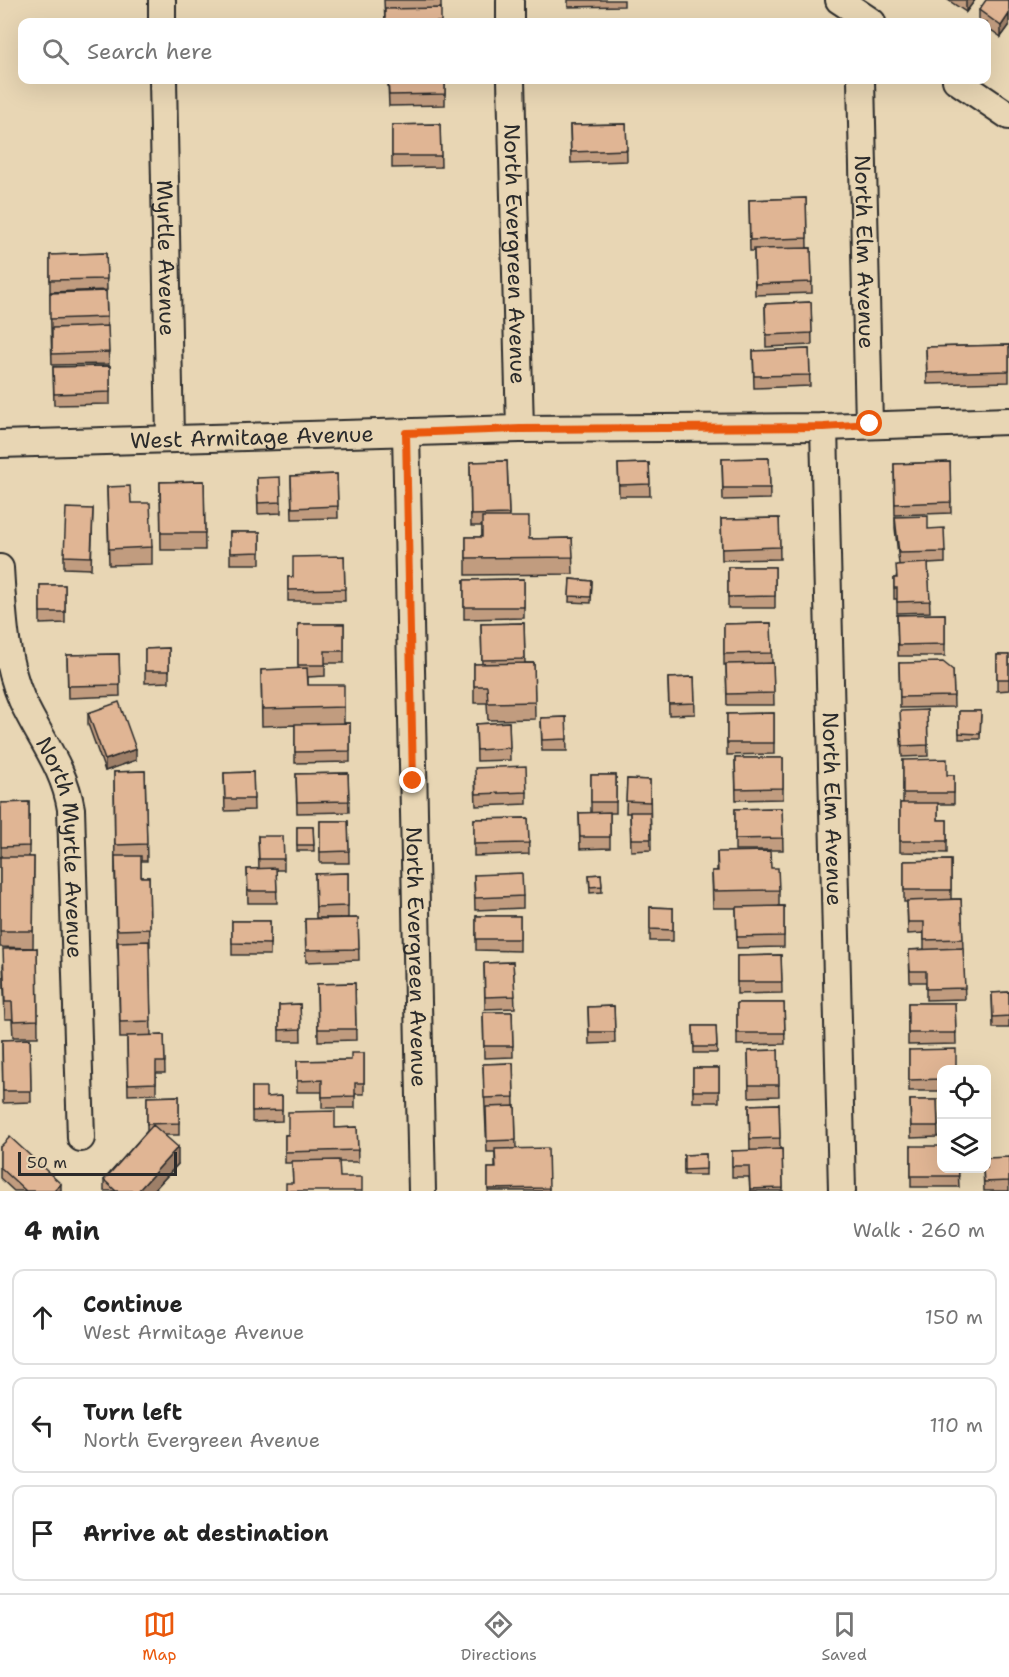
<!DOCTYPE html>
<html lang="en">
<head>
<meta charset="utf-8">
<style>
  :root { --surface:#fff; --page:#f6f6f6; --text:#222; --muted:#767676; --line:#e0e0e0; --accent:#ea580c }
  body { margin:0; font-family:"Shantell Sans",sans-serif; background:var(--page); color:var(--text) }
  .controls { position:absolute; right:18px; bottom:18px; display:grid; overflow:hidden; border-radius:12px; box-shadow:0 6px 24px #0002 }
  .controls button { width:54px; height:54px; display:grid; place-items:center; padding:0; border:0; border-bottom:2px solid var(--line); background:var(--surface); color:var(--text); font:30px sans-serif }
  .scale { position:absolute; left:18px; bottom:15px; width:159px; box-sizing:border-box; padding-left:6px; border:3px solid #2b2b2b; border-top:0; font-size:16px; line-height:21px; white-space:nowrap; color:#2b2b2b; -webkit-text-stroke:4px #e8d6b4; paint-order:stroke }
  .stop { position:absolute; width:18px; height:18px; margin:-14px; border:4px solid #ea580c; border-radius:50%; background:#fff }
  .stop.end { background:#ea580c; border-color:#fff; box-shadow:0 2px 6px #0008 }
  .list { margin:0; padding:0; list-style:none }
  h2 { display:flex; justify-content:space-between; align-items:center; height:78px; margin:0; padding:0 24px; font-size:26px }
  h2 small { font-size:20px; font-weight:400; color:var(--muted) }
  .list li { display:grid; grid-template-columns:39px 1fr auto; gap:18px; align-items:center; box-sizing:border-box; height:96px; margin:0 12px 12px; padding:0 12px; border:2px solid var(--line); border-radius:12px }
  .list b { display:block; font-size:22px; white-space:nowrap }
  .list p { margin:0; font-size:20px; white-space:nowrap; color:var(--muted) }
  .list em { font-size:20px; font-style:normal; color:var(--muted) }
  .icon { flex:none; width:33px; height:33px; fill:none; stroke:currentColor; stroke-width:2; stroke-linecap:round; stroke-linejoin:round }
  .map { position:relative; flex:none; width:1009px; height:1191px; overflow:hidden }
  .search { position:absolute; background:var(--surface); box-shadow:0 6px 24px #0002; left:18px; right:18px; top:18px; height:66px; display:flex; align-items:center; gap:15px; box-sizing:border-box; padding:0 21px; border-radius:12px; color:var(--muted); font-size:22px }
  .sheet { height:402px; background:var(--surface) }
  nav { display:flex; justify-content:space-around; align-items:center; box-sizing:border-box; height:84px; border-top:2px solid var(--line); background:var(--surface); font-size:16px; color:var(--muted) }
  nav a { display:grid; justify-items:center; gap:3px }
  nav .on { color:var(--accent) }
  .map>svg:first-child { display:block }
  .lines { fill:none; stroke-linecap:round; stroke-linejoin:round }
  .minor-casing { stroke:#2b2b2b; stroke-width:30 }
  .minor { stroke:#e8d6b4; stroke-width:26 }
  .wall { fill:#c19c7f; stroke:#2b2b2b; stroke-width:1.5 }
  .shaded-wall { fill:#9d7f68; stroke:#2b2b2b; stroke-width:1.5 }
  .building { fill:#e0b594; stroke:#2b2b2b; stroke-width:1.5 }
  .route { stroke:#ea580c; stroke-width:8 }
  .labels { text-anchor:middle; stroke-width:4.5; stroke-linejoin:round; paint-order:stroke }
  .street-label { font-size:22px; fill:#2b2b2b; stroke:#e8d6b4 }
</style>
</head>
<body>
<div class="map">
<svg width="1009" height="1191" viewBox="0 0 1009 1191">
  <rect width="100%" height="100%" fill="#e8d6b4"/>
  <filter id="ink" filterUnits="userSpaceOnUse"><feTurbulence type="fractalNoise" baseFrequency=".0167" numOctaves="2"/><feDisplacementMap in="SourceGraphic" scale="12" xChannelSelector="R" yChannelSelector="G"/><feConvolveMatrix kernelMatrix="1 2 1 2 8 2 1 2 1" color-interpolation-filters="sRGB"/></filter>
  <g filter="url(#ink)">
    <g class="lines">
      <defs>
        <g id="minor">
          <path d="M162,0V22"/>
          <path d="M510,0V22"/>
          <path d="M839,0L872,22"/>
          <path id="s1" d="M163,80L170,438"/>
          <path id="s2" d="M511,80L520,429"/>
          <path id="s3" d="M861,80L869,424"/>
          <path d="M956,80L1009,116"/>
          <path id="s4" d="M824,427L842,1191"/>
          <path id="s5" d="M406,433L422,1191"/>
          <path id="s6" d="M0,444L520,429L824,427L1009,421"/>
          <path id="s7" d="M0,568C3,612 4,659 22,700C39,738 64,766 71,809L81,1138"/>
        </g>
      </defs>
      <!-- minor casing -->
      <use href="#minor" class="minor-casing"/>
      <!-- minor -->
      <use href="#minor" class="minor"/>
    </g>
    <!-- wall -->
    <path class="wall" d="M384,0H441V9L385,22Z
      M568,0H624V6L568,7Z
      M948,0H975L966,12Z
      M1009,0V26L1001,37L987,27V22H980L979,21V10Z
      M388,80H445V105L389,106Z
      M440,124L441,167L392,168V125Z
      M626,124L627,161L571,163L570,125Z
      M806,198L807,248H811L812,293L755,295L754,251H750L749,200Z
      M106,253L107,290L50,292V255Z
      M106,291L109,364L52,365L50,293Z
      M811,302L812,345L766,347L765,304Z
      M1009,345V382L927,384L926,347Z
      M809,349L810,386L754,388L753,351Z
      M110,366V404L54,405L53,367Z
      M769,458L770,499L723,500L722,459Z
      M507,461L509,517L529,539L572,538L573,574L466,575V537H482V526H471L470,462Z
      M950,462L951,513L895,515L894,464Z
      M649,463L650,496H619L618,464Z
      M337,474L338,518L292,519L291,476Z
      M257,478L281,502V513L258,514Z
      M204,481L205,550H161L160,482Z
      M107,487L131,503L152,547V564L109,565Z
      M93,509L91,569L64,568V556Z
      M895,517L928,529L945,552V563L928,564L930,612L897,613V599H894V578H896L899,564L895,528Z
      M779,518L780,559L722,560L721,519Z
      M230,532H260V564H230Z
      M344,556L345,601H288V577H293Z
      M728,567H775V608H728Z
      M524,579V618L464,619V580Z
      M570,579L592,581L591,603L569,602Z
      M40,585H65V623L40,624Z
      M945,614V656H898L897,615Z
      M524,623L525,663H534L535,719L488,720L487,703H474V664H482L481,624Z
      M771,623L772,663H773L774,705H727L726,665H724V624Z
      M298,624H344V663H325V676L308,677V685L344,707V723H350V762L295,763V725L262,726L261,670L298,669Z
      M169,648V682L145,683V649Z
      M119,654L120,696L68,698L67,655Z
      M997,655H1009V690L997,691Z
      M899,663L953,670L954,707L900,708Z
      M694,677L695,714L669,715L668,678Z
      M927,710L928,756L902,757L900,722Z
      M959,711H981L980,739H959Z
      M88,713L136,760L105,771L88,724Z
      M774,713V754L727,755V714Z
      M566,717L567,751H542L541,718Z
      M509,722L510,760L477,761L476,724Z
      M735,758H783V799L736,800Z
      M903,760L947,775H954V804H938V820H947V853L900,852V803H903Z
      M145,771L147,861H141V877H149L150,946H149L151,1036L164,1035L165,1073H156V1094L128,1095L127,1038H120L118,946H117L115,873L114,772Z
      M253,772L254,810L225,811L224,773Z
      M348,773L349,812L297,813L296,774Z
      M591,775H616V813H610V848L580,849L579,813H591Z
      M475,779L527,792V804L476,806Z
      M627,779L650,780L651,850L631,851L630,813H626Z
      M29,802V857H34L33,948L0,947V857H1V803Z
      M782,808L783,850H735V809Z
      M528,818L529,854L474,856V819Z
      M320,821H348L349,863H320Z
      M297,827H313L314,851H297Z
      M258,836L284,859V870H276L277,903H248L247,869H259Z
      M717,852L771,868L779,890V906H784V947L737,948L736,908H713L712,871H717Z
      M951,860V899H961L965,999L926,1000V982H910L909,950L924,949V933L908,934L907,902H904V861Z
      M348,873V918H316L315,874Z
      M601,874L602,892L590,893L589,875Z
      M474,875L523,896V908L475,910Z
      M650,907L673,908V941H650Z
      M476,916H520V951L476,950Z
      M358,918L359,960L306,962L305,919Z
      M232,921H270V955H232Z
      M37,948L38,1037H13L12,1019H5L3,965Z
      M781,955L782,993L737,994V956Z
      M513,962L515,1008L485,1009L484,963Z
      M355,983L356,1040L318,1041L317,984Z
      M1009,992V1028H993L992,993Z
      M737,1003H784L785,1044L737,1045Z
      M908,1003H955L956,1044L908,1045Z
      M300,1004L301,1041H279V1005Z
      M614,1006L615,1043L589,1044L588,1007Z
      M483,1012H512L513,1057L484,1058Z
      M693,1026H716L717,1053H694Z
      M30,1039L31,1102L3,1103L2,1040Z
      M778,1050L779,1096L749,1097L748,1051Z
      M909,1050L942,1070V1091H909Z
      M364,1053V1094H355V1108H322V1092H297V1061L351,1060Z
      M513,1063L514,1106H515L516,1148L549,1188V1191H488V1168H495V1152H487L483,1064Z
      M693,1068H719V1102H693Z
      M252,1087L266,1097L282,1096V1121L252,1122Z
      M179,1096V1135H165L178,1164L153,1191H104V1180L147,1131V1097Z
      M910,1100H937L938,1137L911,1138Z
      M779,1104L780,1149H782L783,1191H750L749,1177H732V1151H750L749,1105Z
      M357,1127L358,1162H339L293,1183L292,1163H285V1135L335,1128Z
      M911,1146L958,1168L959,1187H911Z
      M0,1147L61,1191H14L0,1178Z
      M706,1154V1175H684V1155Z
      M1009,1157V1191H984L983,1168Z"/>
    <!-- shaded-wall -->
    <path class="shaded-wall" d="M967,0H975L966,12V1Z
      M1009,14V26L1001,37V26Z
      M136,749V760L105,771V760Z
      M178,1147V1164L153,1191H138Z
      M61,1184V1191H54Z"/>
    <!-- building -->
    <path class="building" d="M986,0H1009V14L1001,26L979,10Z
      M441,8V22H385V9Z
      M388,80H445V94L389,95Z
      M440,124L441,156H392V125Z
      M626,124L627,150L571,152L570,125Z
      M806,198L807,238L750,240L749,200Z
      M811,248L812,282L755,284L754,249Z
      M106,253L107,279L50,280V255Z
      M106,291L107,317L50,319V293Z
      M811,302L812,333L766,335L765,304Z
      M108,326L109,352L52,354V328Z
      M1009,345V371L927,373L926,347Z
      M809,349L810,375L754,376L753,351Z
      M110,366V392L54,394L53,367Z
      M769,458L770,488H723L722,459Z
      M507,461L509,514L471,515L470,462Z
      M950,462L951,502L895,504L894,464Z
      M649,463L650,484L619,485L618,464Z
      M337,474L338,506L292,508L291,476Z
      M280,477L281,502L258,503L257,478Z
      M204,481L205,533H161L160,482Z
      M130,486L131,503H150L152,547L109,549L107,487Z
      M66,508L93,509L91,557L64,556Z
      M928,516V529L944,528L945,552L899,553L895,517Z
      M482,517H529V539L572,538L573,557L466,558V537H482Z
      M779,518L780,547L722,549L721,519Z
      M230,532H260V552L230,553Z
      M344,556L345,589L288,590V577H293V557Z
      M928,563L930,601L897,602V588H894V578H897L896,565Z
      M728,567H775V596L728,597Z
      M524,579V607H464V580Z
      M570,579L592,581L591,597L569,596Z
      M40,585H65V612H40Z
      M945,614V644L898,645L897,615Z
      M524,623L525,659L482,660L481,624Z
      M771,623L772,653L724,654V624Z
      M298,624H344V651H325V665H298Z
      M169,648V671H145V649Z
      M119,654L120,685L68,686L67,655Z
      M997,655H1009V679H997Z
      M943,662L953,670L954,696L900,697L899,663Z
      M534,663L535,702L488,703L487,686H474V664Z
      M773,663L774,693L727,694L726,664Z
      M307,668L308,685H344V707L262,709L261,670Z
      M694,677L695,703L669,704L668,678Z
      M119,702L136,749L105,760L88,713Z
      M927,710L928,745L902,746L900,711Z
      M959,711H981L980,734L959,733Z
      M774,713V743H727V714Z
      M566,717L567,739L542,740L541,718Z
      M509,722L510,748L477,750L476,724Z
      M350,723V751L295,752V724Z
      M735,758H783V788L736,789Z
      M947,759V775H954V793H903V760Z
      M526,766L527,792L476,794L475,768Z
      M145,771L147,844L115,845L114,772Z
      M253,772L254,799H225L224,773Z
      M348,773L349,801L297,802L296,774Z
      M591,775H616V802H591Z
      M627,779L650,780V802L626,801Z
      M29,802V846L1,847V803Z
      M900,803H938V820H947V841H900Z
      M782,808L783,838L735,839V809Z
      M610,812V837H580L579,813Z
      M630,812H650L651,839H631Z
      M528,818L529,843L474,844V819Z
      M320,821H348L349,851L320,852Z
      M297,827H313L314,845H297Z
      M258,836H283L284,859H259Z
      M770,851L771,868H778L779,890L713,891L712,871H718L717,852Z
      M115,856H141V877H149L150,929L117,930Z
      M0,857H34L33,931H0Z
      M951,860V890H904V861Z
      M276,868L277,891H248L247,869Z
      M348,873V906L316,907L315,874Z
      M522,873L523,896L475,898L474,875Z
      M601,874L602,886L590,887L589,875Z
      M961,899L963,939L924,940V922H908L907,901Z
      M784,906V936L737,937L736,907Z
      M650,907L673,908V930L650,929Z
      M476,916H520V939H476Z
      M358,918L359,949L306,950L305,919Z
      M232,921H270V944L232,943Z
      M149,941L151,1021L120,1022L118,942Z
      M37,948L38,1020L13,1021L12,1002H5L3,949Z
      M963,948L965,988L926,989V971H910L909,950Z
      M781,955L782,982H737V956Z
      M513,962L515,996L485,997L484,963Z
      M355,983L356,1029H318L317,984Z
      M1009,992V1016L993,1017L992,993Z
      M737,1003H784L785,1033H737Z
      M908,1003H955L956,1033H908Z
      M300,1004L301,1029L279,1030V1005Z
      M614,1006L615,1032H589L588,1007Z
      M483,1012H512L513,1046H484Z
      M693,1026H716L717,1047H694Z
      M164,1035L165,1062H156V1083L128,1084L127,1036Z
      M30,1039L31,1091H3L2,1040Z
      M956,1049V1070H942V1079L909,1080V1050Z
      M778,1050L779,1085H749L748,1051Z
      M351,1053H364V1083H355V1096L322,1097V1080L297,1081V1061L351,1060Z
      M513,1063L514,1097L484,1098L483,1064Z
      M693,1068H719V1091H693Z
      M252,1087H266V1097L282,1096V1110L252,1111Z
      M179,1096V1123L147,1124V1097Z
      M910,1100H937L938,1126H911Z
      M779,1104L780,1138L750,1139L749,1105Z
      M515,1106L516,1140L487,1141L486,1107Z
      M335,1111V1128L357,1127L358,1150L285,1152V1135H288V1112Z
      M153,1125L178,1147L138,1191H116L104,1180Z
      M10,1137L61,1184L54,1191H26L0,1167V1147Z
      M911,1146H942V1168H958L959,1176H911Z
      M548,1148L549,1188L488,1189V1168H496L495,1149Z
      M782,1149L783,1188L750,1189L749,1166H732V1151Z
      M706,1154V1169L684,1170V1155Z
      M1009,1157V1181L984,1182L983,1168H987V1158Z
      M339,1160L340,1177H362V1191H286V1183H293L292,1161Z"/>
  </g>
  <g class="lines" filter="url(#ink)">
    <!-- route -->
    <path class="route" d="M413,781L406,433L520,429L824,427L870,424"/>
  </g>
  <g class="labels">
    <!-- street labels -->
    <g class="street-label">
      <text dy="8" stroke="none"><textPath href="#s3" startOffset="172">North Elm Avenue</textPath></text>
      <text dy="8" stroke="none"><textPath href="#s2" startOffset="174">North Evergreen Avenue</textPath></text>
      <text dy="8" stroke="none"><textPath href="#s1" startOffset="178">Myrtle Avenue</textPath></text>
      <text dy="8" stroke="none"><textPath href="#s6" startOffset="252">West Armitage Avenue</textPath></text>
      <text dy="8" stroke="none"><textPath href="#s4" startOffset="382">North Elm Avenue</textPath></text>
      <text dy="8" stroke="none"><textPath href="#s7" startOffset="291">North Myrtle Avenue</textPath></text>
      <text dy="8" stroke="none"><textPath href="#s5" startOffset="524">North Evergreen Avenue</textPath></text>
    </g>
  </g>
</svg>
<div class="controls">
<button><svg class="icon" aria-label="locate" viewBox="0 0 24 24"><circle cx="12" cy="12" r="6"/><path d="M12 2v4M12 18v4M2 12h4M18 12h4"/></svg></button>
<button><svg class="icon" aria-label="layers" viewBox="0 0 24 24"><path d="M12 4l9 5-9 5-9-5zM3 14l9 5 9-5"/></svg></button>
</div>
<div class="scale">50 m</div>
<div class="stop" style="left:870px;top:424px"></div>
<div class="stop end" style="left:413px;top:781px"></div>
<div class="search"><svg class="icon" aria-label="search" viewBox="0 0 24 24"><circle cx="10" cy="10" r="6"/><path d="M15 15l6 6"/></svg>Search here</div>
</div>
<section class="sheet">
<h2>4 min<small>Walk · 260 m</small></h2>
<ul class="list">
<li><svg class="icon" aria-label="ahead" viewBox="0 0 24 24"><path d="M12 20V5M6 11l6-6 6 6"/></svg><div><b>Continue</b><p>West Armitage Avenue</p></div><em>150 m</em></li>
<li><svg class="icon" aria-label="left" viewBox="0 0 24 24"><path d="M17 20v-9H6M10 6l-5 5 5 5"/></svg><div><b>Turn left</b><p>North Evergreen Avenue</p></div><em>110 m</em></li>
<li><svg class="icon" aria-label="arrive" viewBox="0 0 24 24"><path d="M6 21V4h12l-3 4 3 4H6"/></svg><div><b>Arrive at destination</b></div></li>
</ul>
</section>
<nav>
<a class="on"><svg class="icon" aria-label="map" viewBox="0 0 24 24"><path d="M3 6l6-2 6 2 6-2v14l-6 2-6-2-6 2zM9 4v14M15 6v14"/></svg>Map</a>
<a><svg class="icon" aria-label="directions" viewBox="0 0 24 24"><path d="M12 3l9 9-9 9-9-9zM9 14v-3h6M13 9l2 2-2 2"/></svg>Directions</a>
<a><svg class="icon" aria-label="saved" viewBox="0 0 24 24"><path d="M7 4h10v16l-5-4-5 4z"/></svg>Saved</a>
</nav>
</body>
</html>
